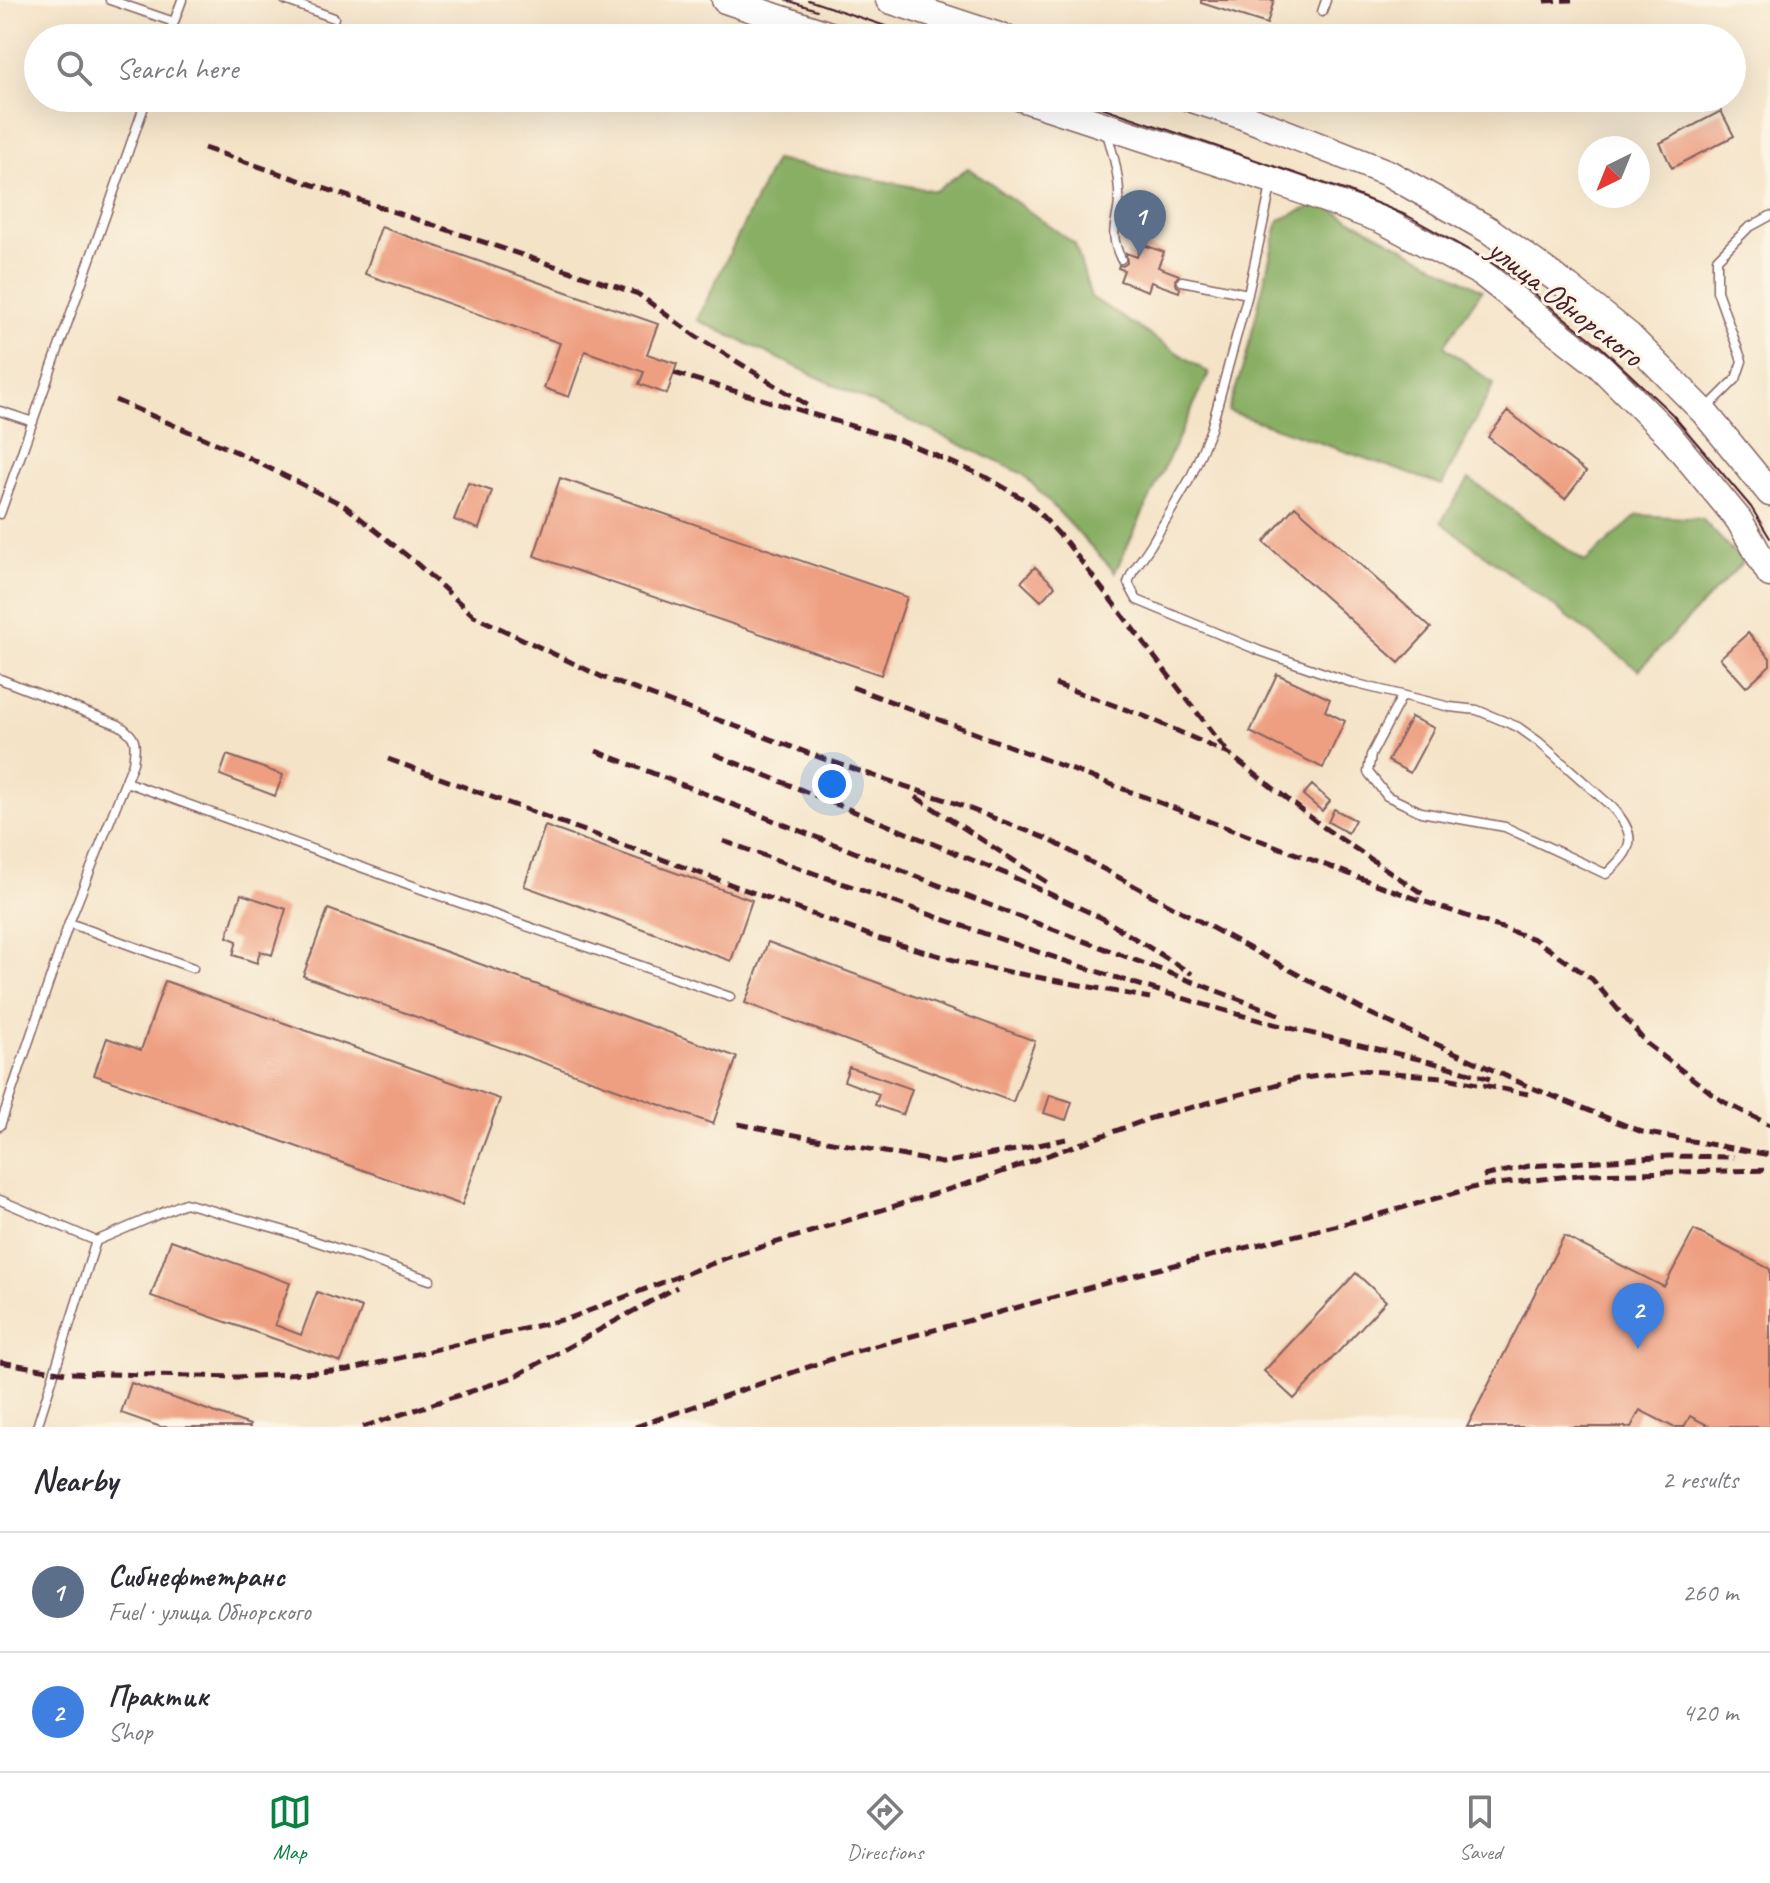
<!DOCTYPE html>
<html lang="en">
<head>
<meta charset="utf-8">
<style>
  :root { --surface:#fff; --page:#f7f7f7; --text:#2b2b33; --muted:#7c7c81; --line:#e1e1e2; --accent:#0b8043 }
  body { margin:0; font-family:Caveat,sans-serif; background:var(--page); color:var(--text) }
  .compass { position:absolute; left:1578px; top:136px; width:72px; height:72px; border-radius:50%; background:var(--surface); box-shadow:0 8px 32px #0002; rotate:223deg }
  .you { position:absolute; left:832px; top:784px; width:28px; height:28px; margin:-20px; border:6px solid #fff; border-radius:50%; background:#1a73e8; box-shadow:0 0 0 12px #1a73e833 }
  .badge { display:grid; place-items:center; width:52px; height:52px; border-radius:50%; background:var(--accent); color:#fff; font-size:26px; font-weight:700 }
  .pin { position:absolute; translate:-50% -66px; filter:drop-shadow(0 2px 4px #0008) }
  .pin::after { content:''; position:absolute; top:42px; width:28px; height:24px; background:inherit; clip-path:polygon(0 0,100% 0,50% 100%) }
  .list { margin:0; padding:0; list-style:none }
  h2 { display:flex; justify-content:space-between; align-items:center; height:104px; margin:0; padding:0 32px; font-size:34px }
  h2 small { font-size:26px; font-weight:400; color:var(--muted) }
  .list li { display:grid; grid-template-columns:52px 1fr auto; gap:24px; align-items:center; box-sizing:border-box; height:120px; padding:0 32px; border-top:2px solid var(--line) }
  .list b { display:block; font-size:30px; white-space:nowrap }
  .list p { margin:0; font-size:26px; white-space:nowrap; color:var(--muted) }
  .list em { font-size:26px; font-style:normal; color:var(--muted) }
  .icon { flex:none; width:44px; height:44px; fill:none; stroke:currentColor; stroke-width:2; stroke-linecap:round; stroke-linejoin:round }
  .map { position:relative; flex:none; width:1770px; height:1427px; overflow:hidden }
  .search { position:absolute; background:var(--surface); box-shadow:0 8px 32px #0002; left:24px; right:24px; top:24px; height:88px; display:flex; align-items:center; gap:20px; box-sizing:border-box; padding:0 28px; border-radius:44px; color:var(--muted); font-size:30px }
  .sheet { height:344px; background:var(--surface) }
  nav { display:flex; justify-content:space-around; align-items:center; box-sizing:border-box; height:112px; border-top:2px solid var(--line); background:var(--surface); font-size:22px; color:var(--muted) }
  nav a { display:grid; justify-items:center; gap:4px }
  nav .on { color:var(--accent) }
  .map>svg:first-child { display:block }
  .forest { fill:#89af65; stroke:#6a6748; stroke-width:2 }
  .building { fill:#ee9f81 }
  .lines { fill:none; stroke-linecap:round; stroke-linejoin:round }
  .service-casing { stroke:#866462; stroke-width:11 }
  .primary-casing { stroke:#866462; stroke-width:29 }
  .service { stroke:#fff; stroke-width:8 }
  .primary { stroke:#fff; stroke-width:26 }
  .tram { stroke:#4a1f2b; stroke-width:2 }
  .rail { stroke:#4a1f2b; stroke-width:5; stroke-dasharray:12 6; stroke-linecap:butt }
  .labels { text-anchor:middle; stroke-width:6; stroke-linejoin:round; paint-order:stroke }
  .street-label { font-size:32px; fill:#4a1f2b; stroke:#fcf5e5 }
</style>
</head>
<body>
<div class="map">
<svg width="1770" height="1427" viewBox="0 0 1770 1427">
  <rect width="100%" height="100%" fill="#fcf5e5"/>
  <filter id="ink" filterUnits="userSpaceOnUse"><feTurbulence type="fractalNoise" baseFrequency=".0125" numOctaves="2"/><feDisplacementMap in="SourceGraphic" scale="16" xChannelSelector="R" yChannelSelector="G"/><feConvolveMatrix kernelMatrix="1 2 1 2 8 2 1 2 1" color-interpolation-filters="sRGB"/></filter>
  <filter id="wash" filterUnits="userSpaceOnUse"><feTurbulence type="fractalNoise" baseFrequency=".006" numOctaves="4" result="noise"/><feDisplacementMap in="SourceGraphic" scale="32" xChannelSelector="R" yChannelSelector="G"/><feGaussianBlur stdDeviation="1.8" result="paint"/><feColorMatrix in="noise" values="0 0 0 0 0 0 0 0 0 0 0 0 0 0 0 0 0 1.4 0 .05"/><feComposite in="paint" operator="in"/></filter>
  <g filter="url(#wash)">
    <rect width="100%" height="100%" fill="#f4e3c7"/>
    <!-- forest -->
    <path class="forest" d="M775,160L935,191L968,168L1075,244L1091,297L1209,373L1115,572L1023,474L697,320Z
      M1320,203L1482,290L1444,346L1494,384L1442,485L1228,411L1245,361L1279,220Z
      M1469,479L1585,562L1638,515L1702,519L1743,562L1639,670L1441,522Z"/>
    <g id="blocks">
      <!-- building -->
      <path class="building" d="M1201,0H1274L1267,24L1201,3Z
        M1721,111L1734,136L1672,168L1660,143Z
        M381,227L658,324L647,354L677,364L667,394L639,384L644,372L585,351L569,397L544,388L560,343L365,274Z
        M1141,244L1164,252L1158,267L1179,275L1175,280L1177,286L1180,288L1179,292L1151,282L1148,291L1120,281L1124,270L1118,268L1119,265L1123,266L1127,263L1126,253L1137,257Z
        M1508,411L1586,472L1565,499L1488,437Z
        M560,478L907,597L881,675L534,556Z
        M468,483L492,491L479,529L454,520Z
        M1295,506L1431,628L1399,663L1264,542Z
        M1035,567L1055,586L1041,601L1021,582Z
        M1748,633L1770,658V665L1746,687L1720,658Z
        M1277,674L1330,699L1325,711L1345,721L1323,768L1250,732Z
        M1411,717L1434,728L1410,773L1388,761Z
        M227,755L283,775L275,796L220,775Z
        M1312,785L1330,801L1322,811L1303,795Z
        M1334,809L1355,820L1348,833L1328,822Z
        M545,826L752,900L731,961L524,886Z
        M241,894L286,909L272,955L260,951L257,963L233,955L237,941L227,937Z
        M328,909L737,1057L713,1124L303,976Z
        M768,942L1035,1041L1013,1102L745,1003Z
        M165,981L500,1099L462,1205L94,1075L107,1038L141,1050Z
        M849,1067L912,1089L903,1115L875,1105L879,1094L844,1081Z
        M1050,1095L1072,1102L1066,1120L1044,1113Z
        M1694,1230L1770,1269V1427H1711L1690,1416L1684,1427H1673L1640,1410L1631,1427H1467L1564,1236L1664,1287Z
        M171,1240L290,1283L275,1325L301,1335L317,1292L362,1308L341,1362L151,1296Z
        M1356,1273L1386,1301L1294,1399L1264,1371Z
        M131,1383L250,1425V1427H161L121,1413Z"/>
    </g>
  </g>
  <g filter="url(#ink)">
    <use href="#blocks" fill-opacity="0" stroke="#866462" stroke-width="2"/>
    <g class="lines">
      <defs>
        <path id="service" d="M110,0L174,22L182,0
          M285,0L334,18
          M1322,12L1326,0
          M168,38L174,22
          M1106,130C1112,150 1118,170 1119,192C1121,220 1106,228 1121,259
          M1182,281L1248,294L1270,191L1273,185
          M1248,294L1211,429L1191,477L1151,545L1132,573L1128,583L1137,600L1260,651L1353,683L1450,707L1477,710L1518,727L1539,742L1612,807C1638,836 1634,849 1606,874L1505,827L1421,812L1387,796L1368,772L1371,755L1402,696
          M1707,408L1736,379L1742,361L1717,291V259L1748,228L1770,216
          M0,411L33,422
          M0,514L147,98
          M0,679L119,725C137,737 136,742 133,763L69,923L0,1126
          M126,782L449,899L730,997
          M69,923L193,968
          M0,1200L96,1241L37,1427
          M96,1241L185,1203L282,1230L430,1280"/>
        <path id="primary" d="M725,0L839,38
          M889,0L1005,38
          M1021,98L1275,181L1382,220L1483,274L1599,365L1668,434L1739,520L1770,574
          M1189,98L1240,115L1388,173L1489,230L1568,287L1628,335L1704,412L1770,493"/>
      </defs>
      <!-- service casing -->
      <use href="#service" class="service-casing"/>
      <!-- primary casing -->
      <use href="#primary" class="primary-casing"/>
      <!-- service -->
      <use href="#service" class="service"/>
      <!-- primary -->
      <use href="#primary" class="primary"/>
      <!-- tram -->
      <path class="tram" d="M786,0L817,10
        M808,0L921,38
        M1075,98L1347,191L1408,216L1483,258L1505,271L1600,346L1672,414L1751,507L1770,538"/>
      <!-- rail -->
      <path class="rail" d="M1544,1L1572,0
        M204,148L638,294L694,335L812,408
        M674,373L899,440L988,478L1030,503L1067,543L1229,754
        M115,400L239,453L345,506L415,562L474,616L602,677L827,760L952,802L1048,839L1369,1013L1523,1084L1642,1132L1770,1155
        M1055,684L1144,716L1229,754L1326,829L1423,894
        M852,687L1408,896L1534,939L1592,979L1647,1044L1722,1101L1770,1125
        M596,751L1015,915L1281,1015
        M714,754L1009,875L1104,919
        M388,759L880,939L972,965L1150,998
        M916,797L1050,884
        M723,841C894,901 1063,965 1237,1014C1321,1038 1407,1053 1490,1079
        M1097,915L1192,974
        M1148,1119L1297,1079L1360,1070L1442,1077L1528,1094
        M738,1124L942,1163L1016,1150L1066,1139
        M1483,1176L1529,1166L1669,1156L1734,1157
        M0,1362L66,1373L238,1377L348,1370L570,1318L729,1257L982,1179L1157,1116
        M363,1427L514,1377L677,1287
        M635,1427L846,1354L1154,1270L1367,1218L1479,1186L1588,1174L1770,1170"/>
    </g>
  </g>
  <g class="labels">
    <!-- street labels -->
    <g class="street-label">
      <text transform="translate(1566 302) rotate(38)" y="11">улица Обнорского</text>
    </g>
  </g>
</svg>
<svg class="compass" viewBox="-18 -18 36 36"><path d="M0-13l5 13h-10z" fill="#e53935"/><path d="M0 13l5-13h-10z" fill="#7c7c81"/></svg>
<div class="you"></div>
<div class="pin badge" style="left:1140px;top:256px;background:#5c6f8a">1</div>
<div class="pin badge" style="left:1638px;top:1349px;background:#3f7fe0">2</div>
<div class="search"><svg class="icon" aria-label="search" viewBox="0 0 24 24"><circle cx="10" cy="10" r="6"/><path d="M15 15l6 6"/></svg>Search here</div>
</div>
<section class="sheet">
<h2>Nearby<small>2 results</small></h2>
<ul class="list">
<li><span class="badge" style="background:#5c6f8a">1</span><div><b>Сибнефтетранс</b><p>Fuel · улица Обнорского</p></div><em>260 m</em></li>
<li><span class="badge" style="background:#3f7fe0">2</span><div><b>Практик</b><p>Shop</p></div><em>420 m</em></li>
</ul>
</section>
<nav>
<a class="on"><svg class="icon" aria-label="map" viewBox="0 0 24 24"><path d="M3 6l6-2 6 2 6-2v14l-6 2-6-2-6 2zM9 4v14M15 6v14"/></svg>Map</a>
<a><svg class="icon" aria-label="directions" viewBox="0 0 24 24"><path d="M12 3l9 9-9 9-9-9zM9 14v-3h6M13 9l2 2-2 2"/></svg>Directions</a>
<a><svg class="icon" aria-label="saved" viewBox="0 0 24 24"><path d="M7 4h10v16l-5-4-5 4z"/></svg>Saved</a>
</nav>
</body>
</html>
